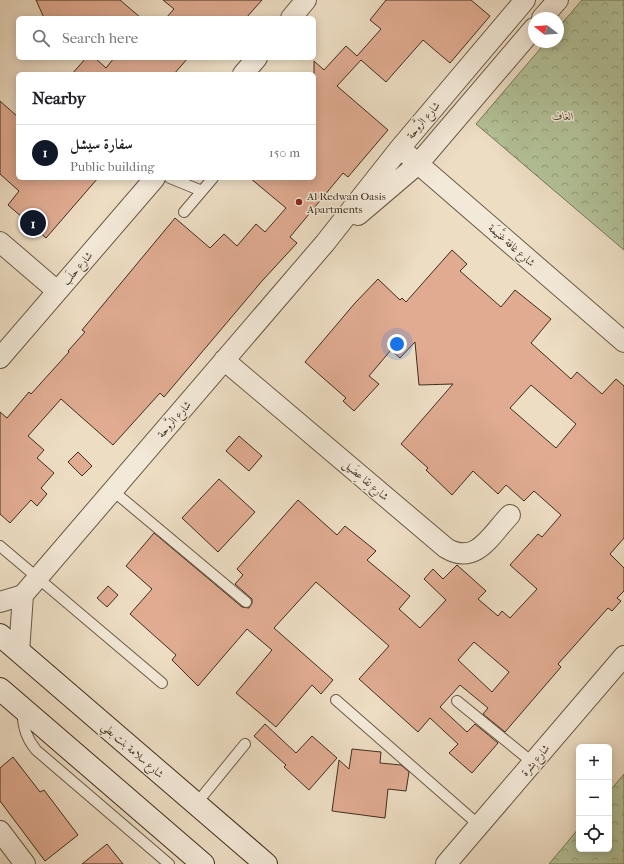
<!DOCTYPE html>
<html lang="en">
<head>
<meta charset="utf-8">
<style>
  :root { --surface:#fff; --page:#f6f6f6; --text:#202124; --muted:#757577; --line:#e0e0e0; --accent:#111827 }
  body { margin:0; font-family:"IM FELL French Canon",Amiri,serif; background:var(--page); color:var(--text) }
  .controls { position:absolute; right:12px; bottom:12px; display:grid; overflow:hidden; border-radius:6px; box-shadow:0 2px 10px #0003 }
  .controls button { width:36px; height:36px; display:grid; place-items:center; padding:0; border:0; border-bottom:1px solid var(--line); background:var(--surface); color:var(--text); font:20px sans-serif }
  .compass { position:absolute; left:528px; top:12px; width:36px; height:36px; border-radius:50%; background:var(--surface); box-shadow:0 2px 10px #0003; rotate:287deg }
  .you { position:absolute; left:397px; top:344px; width:14px; height:14px; margin:-10px; border:3px solid #fff; border-radius:50%; background:#1a73e8; box-shadow:0 0 0 6px #1a73e833 }
  .badge { display:grid; place-items:center; width:26px; height:26px; border-radius:50%; background:var(--accent); color:#fff; font-size:13px; font-weight:700 }
  .pin { position:absolute; translate:-50% -50%; border:2px solid #fff; box-shadow:0 1px 4px #0006 }
  .list { margin:0; padding:0; list-style:none }
  h2 { display:flex; justify-content:space-between; align-items:center; height:52px; margin:0; padding:0 16px; font-size:17px }
  h2 small { font-size:13px; font-weight:400; color:var(--muted) }
  .list li { display:grid; grid-template-columns:26px 1fr auto; gap:12px; align-items:center; box-sizing:border-box; height:56px; padding:0 16px; border-top:1px solid var(--line) }
  .list b { display:block; font-size:15px; white-space:nowrap }
  .list p { margin:0; font-size:13px; white-space:nowrap; color:var(--muted) }
  .list em { font-size:13px; font-style:normal; color:var(--muted) }
  .icon { flex:none; width:22px; height:22px; fill:none; stroke:currentColor; stroke-width:2; stroke-linecap:round; stroke-linejoin:round }
  .map { position:relative; flex:none; width:624px; height:864px; overflow:hidden }
  .search { position:absolute; background:var(--surface); box-shadow:0 2px 10px #0003; left:16px; top:16px; width:300px; height:44px; display:flex; align-items:center; gap:10px; box-sizing:border-box; padding:0 14px; border-radius:6px; color:var(--muted); font-size:15px }
  .panel { position:absolute; background:var(--surface); box-shadow:0 2px 10px #0003; left:16px; top:72px; width:300px; height:108px; border-radius:6px }
  .map>svg:first-child { display:block }
  .forest { fill:url(#forest-crowns); stroke:#79785b }
  .building { fill:#e0ab91; stroke:#3f2e1e; fill-rule:evenodd }
  .lines { fill:none; stroke-linecap:round; stroke-linejoin:round }
  .lane-casing { stroke:#6a5a47; stroke-width:12 }
  .street-casing { stroke:#6a5a47; stroke-width:22 }
  .secondary-casing { stroke:#3f2e1e; stroke-width:24 }
  .lane { stroke:#f3e9d8; stroke-width:10 }
  .street { stroke:#f3e9d8; stroke-width:20 }
  .secondary { stroke:#f3e9d8; stroke-width:22 }
  .poi-dot { fill:#8f2418; stroke:#f3e9d8; stroke-width:1.5 }
  .labels { text-anchor:middle; stroke-width:3; stroke-linejoin:round; paint-order:stroke }
  .park-label { font-size:11px; font-style:italic; fill:#564c36; stroke:#f3e9d8 }
  .street-label { font-size:11px; fill:#3f2e1e; stroke:#f3e9d8 }
  .poi-label { font-size:11px; fill:#3f2e1e; stroke:#f3e9d8; text-anchor:start }
</style>
</head>
<body>
<div class="map">
<svg width="624" height="864" viewBox="0 0 624 864">
  <defs>
    <pattern id="forest-crowns" width="20" height="18" patternUnits="userSpaceOnUse"><rect width="20" height="18" fill="#b3c298"/><path d="M2 6a3 3 0 1 1 6 0M12 15a3 3 0 1 1 6 0" fill="none" stroke="#939e7b"/></pattern>
  </defs>
  <rect width="100%" height="100%" fill="#edddc3"/>
  <filter id="stains"><feTurbulence type="fractalNoise" baseFrequency=".005" numOctaves="4"/><feColorMatrix values="0 0 0 0 .2 0 0 0 0 .09 0 0 0 0 .02 0 0 0 .5 -.17"/></filter>
  <radialGradient id="worn" r=".72"><stop offset=".6" stop-color="#630" stop-opacity="0"/><stop offset="1" stop-color="#630" stop-opacity=".3"/></radialGradient>
  <!-- forest -->
  <path class="forest" d="M582,0H624V250L476,124L546,42H558V28Z
    M624,774V864H549L579,828V849H609V792Z"/>
  <!-- building -->
  <path class="building" d="M36,0H120L141,18H44Z
    M163,0H262L246,18H166L174,9Z
    M386,0H471L490,16L450,63L423,40L386,82L361,60L337,86L388,130L348,177L343,173L290,237L297,243L262,281L164,397L160,393L113,445L61,399L28,436L44,450L37,458L54,473L41,488L47,494L37,506L31,500L10,523L0,514V412L7,418L29,392L31,394L69,352L68,351L85,332L82,330L175,218L210,248L224,234L237,246L256,224L265,232L286,208L250,178H314V61L324,70L346,46L357,56L381,29L370,20Z
    M86,58H95L106,68L114,58H188L174,74H72Z
    M0,101L18,117V178H98L46,238L8,205L19,191L0,174Z
    M452,250L467,264L460,271L501,307L515,290L551,319L531,343L571,379L577,372L602,394L616,379L624,386V538L610,554L624,568V591L617,598L621,601L612,611L608,608L558,664L561,667L505,732L483,714L488,708L460,685L440,707L467,732L475,724L498,743L472,773L449,753L458,744L430,718L418,732L359,679L389,646L316,582L274,628L333,680L321,694L312,685L276,727L236,693L272,650L247,629L198,686L172,660L176,655L130,614L152,589L126,566L154,533L242,607L249,608L252,603V599L235,584L243,575L237,569L298,500L337,535L345,526L376,551L367,560L410,596L399,609L420,628L446,600L424,579L433,569L443,579L457,565L486,591L478,599L498,616L502,611L510,618L537,589L510,565L538,534L542,537L561,515L534,491L524,501L506,485L498,494L473,471L452,495L426,470L428,468L401,444L453,384L419,385L415,342L400,358L391,350L369,376L379,384L354,411L343,401L346,398L305,362L355,303L378,279L400,300L402,298L406,302ZM531,385L576,424L556,448L510,408ZM474,642L509,672L492,692L458,660Z
    M239,436L262,456L249,471L226,451Z
    M78,452L92,466L82,476L68,462Z
    M219,479L255,512L218,552L182,518Z
    M108,586L118,595L107,607L97,598Z
    M265,724L296,753L312,736L337,758L309,790L284,767L286,765L254,736Z
    M352,749L381,752L380,763L401,765L409,772L406,791L388,789L385,818L332,811L339,760L349,769Z
    M13,757L40,792L44,790L78,835L45,861L0,801V768Z
    M107,844L123,864H82Z"/>
  <g class="lines">
    <defs>
      <path id="lane" d="M170,178L202,191
        M184,212L213,178
        M112,490L246,602
        M0,546L162,683
        M336,700L480,826
        M457,701L532,762
        M23,711C22,727 27,739 36,750L169,864
        M196,804L245,744"/>
      <path id="street" d="M291,18L306,0
        M542,18L558,0
        M243,74L257,58
        M408,155L624,342
        M358,215L418,164L534,28
        M0,242L57,291
        M0,358L155,178
        M224,360L446,548C476,566 490,536 510,515
        M0,602L23,595L325,243L400,148L525,0
        M19,652L23,595
        M0,831L25,864
        M446,864L624,656"/>
      <path id="secondary" d="M0,635L266,864
        M0,689L203,864"/>
    </defs>
    <!-- lane casing -->
    <use href="#lane" class="lane-casing"/>
    <!-- street casing -->
    <use href="#street" class="street-casing"/>
    <!-- secondary casing -->
    <use href="#secondary" class="secondary-casing"/>
    <!-- lane -->
    <use href="#lane" class="lane"/>
    <!-- street -->
    <use href="#street" class="street"/>
    <!-- secondary -->
    <use href="#secondary" class="secondary"/>
  </g>
  <!-- markers -->
  <circle class="poi-dot" cx="299" cy="202" r="4"/>
  <g class="labels">
    <!-- park labels -->
    <g class="park-label">
      <text x="563" y="120">الغاف</text>
    </g>
    <!-- street labels -->
    <g class="street-label">
      <text transform="translate(423 120) rotate(-50)" y="4">شارع الرَّوحة</text>
      <text transform="translate(512 245) rotate(41)" y="4">شارع غافة غنَّيمَة</text>
      <text transform="translate(77 268) rotate(-49)" y="4">شارع حلَب</text>
      <text transform="translate(174 419) rotate(-49)" y="4">شارع الرَّوحة</text>
      <text transform="translate(366 480) rotate(40)" y="4">شارع نِقا عِضَيل</text>
      <text transform="translate(133 750) rotate(41)" y="4">شارع سلامة بنت بطي</text>
      <text transform="translate(535 760) rotate(-50)" y="4">شارع بِشرة</text>
    </g>
    <!-- poi labels -->
    <g class="poi-label">
      <text x="307" y="200">Al Redwan Oasis<tspan x="307" dy="13">Apartments</tspan></text>
    </g>
  </g>
  <rect width="100%" height="100%" filter="url(#stains)"/>
  <rect width="100%" height="100%" fill="url(#worn)"/>
</svg>
<div class="controls">
<button>+</button>
<button>−</button>
<button><svg class="icon" aria-label="locate" viewBox="0 0 24 24"><circle cx="12" cy="12" r="6"/><path d="M12 2v4M12 18v4M2 12h4M18 12h4"/></svg></button>
</div>
<svg class="compass" viewBox="-18 -18 36 36"><path d="M0-13l5 13h-10z" fill="#e53935"/><path d="M0 13l5-13h-10z" fill="#757577"/></svg>
<div class="you"></div>
<div class="pin badge" style="left:33px;top:223px">1</div>
<div class="search"><svg class="icon" aria-label="search" viewBox="0 0 24 24"><circle cx="10" cy="10" r="6"/><path d="M15 15l6 6"/></svg>Search here</div>
<section class="panel">
<h2>Nearby<small></small></h2>
<ul class="list">
<li><span class="badge">1</span><div><b>سفارة سيشل</b><p>Public building</p></div><em>150 m</em></li>
</ul>
</section>
</div>
</body>
</html>
